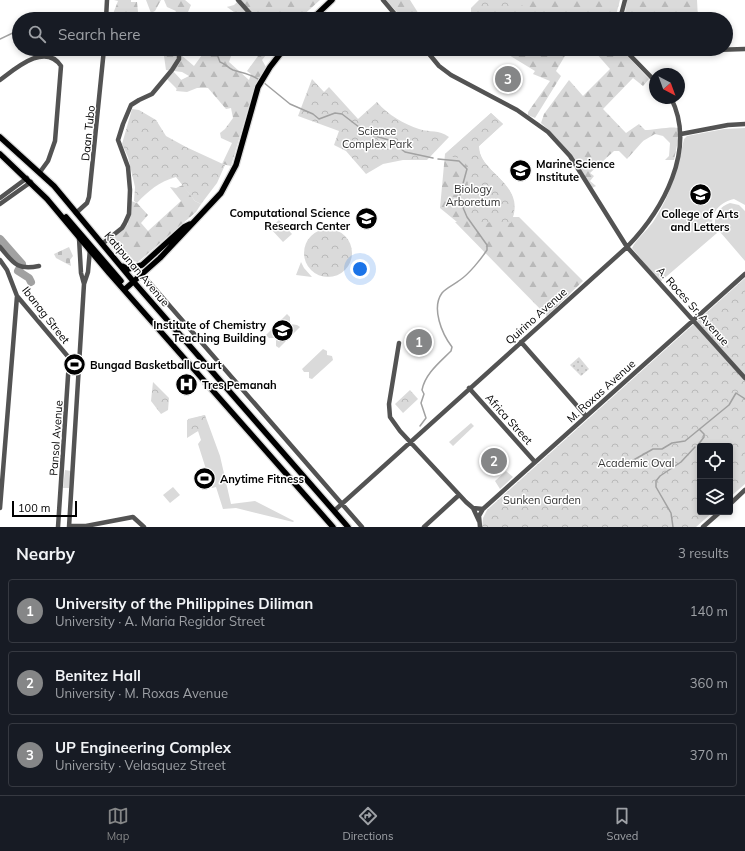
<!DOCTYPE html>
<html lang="en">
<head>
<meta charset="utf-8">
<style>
  :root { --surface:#171b24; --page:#242831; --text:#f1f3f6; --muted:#9ea1a6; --line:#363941; --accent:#858687 }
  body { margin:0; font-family:Mulish,sans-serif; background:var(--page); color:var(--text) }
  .controls { position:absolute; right:12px; bottom:12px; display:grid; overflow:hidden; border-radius:4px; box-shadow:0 2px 6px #0003 }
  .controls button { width:36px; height:36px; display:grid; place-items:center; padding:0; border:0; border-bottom:1px solid var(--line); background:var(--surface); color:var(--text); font:20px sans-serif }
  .compass { position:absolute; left:649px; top:68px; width:36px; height:36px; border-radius:50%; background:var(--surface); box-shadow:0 2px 6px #0003; rotate:139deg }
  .scale { position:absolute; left:12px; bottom:10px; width:65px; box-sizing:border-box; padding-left:4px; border:2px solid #000; border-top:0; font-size:11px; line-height:14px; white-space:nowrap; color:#000; -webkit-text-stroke:3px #fff; paint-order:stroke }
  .you { position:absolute; left:360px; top:269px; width:14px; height:14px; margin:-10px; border:3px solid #fff; border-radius:50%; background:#1a73e8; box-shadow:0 0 0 6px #1a73e833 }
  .badge { display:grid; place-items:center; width:26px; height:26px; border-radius:50%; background:var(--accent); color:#fff; font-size:13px; font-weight:700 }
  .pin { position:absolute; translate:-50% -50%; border:2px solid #fff; box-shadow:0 1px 4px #0006 }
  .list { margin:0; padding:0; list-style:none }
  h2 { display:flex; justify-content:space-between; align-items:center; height:52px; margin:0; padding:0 16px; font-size:17px }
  h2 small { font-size:13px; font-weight:400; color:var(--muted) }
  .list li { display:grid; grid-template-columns:26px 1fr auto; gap:12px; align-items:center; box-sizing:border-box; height:64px; margin:0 8px 8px; padding:0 8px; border:1px solid var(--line); border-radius:4px }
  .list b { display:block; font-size:15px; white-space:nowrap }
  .list p { margin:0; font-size:13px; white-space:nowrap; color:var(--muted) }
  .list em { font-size:13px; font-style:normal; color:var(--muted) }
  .icon { flex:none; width:22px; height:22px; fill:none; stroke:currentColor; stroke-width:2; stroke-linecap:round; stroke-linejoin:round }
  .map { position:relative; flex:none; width:745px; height:527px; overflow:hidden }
  .search { position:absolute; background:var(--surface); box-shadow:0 2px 6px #0003; left:12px; right:12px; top:12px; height:44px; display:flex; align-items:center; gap:10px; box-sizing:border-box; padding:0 14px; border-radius:22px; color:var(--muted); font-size:15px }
  .sheet { height:268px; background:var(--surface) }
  nav { display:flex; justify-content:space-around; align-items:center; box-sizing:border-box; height:56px; border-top:1px solid var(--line); background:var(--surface); font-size:11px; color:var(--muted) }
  nav a { display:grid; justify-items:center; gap:2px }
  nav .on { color:var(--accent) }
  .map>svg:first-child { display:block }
  .grass { fill:#dadada }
  .forest { fill:url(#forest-firs) }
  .cemetery { fill:url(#cemetery-stones) }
  .park { fill:url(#park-crowns) }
  .garden { fill:url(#garden-dots) }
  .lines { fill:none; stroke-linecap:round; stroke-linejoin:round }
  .stream { stroke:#a1a1a1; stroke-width:1.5 }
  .river { stroke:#a1a1a1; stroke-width:8 }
  .major-casing { stroke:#dbdbdb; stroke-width:8 }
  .minor { stroke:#535353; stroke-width:4.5 }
  .major { stroke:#000; stroke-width:5.5 }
  .labels { text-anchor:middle; stroke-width:3; stroke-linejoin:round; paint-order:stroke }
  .park-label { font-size:11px; fill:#313131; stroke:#fff }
  .street-label { font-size:11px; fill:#000; stroke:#fff }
  .poi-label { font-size:11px; font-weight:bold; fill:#000; stroke:#fff; text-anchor:start }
</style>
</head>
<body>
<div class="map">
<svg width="745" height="527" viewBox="0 0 745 527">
  <defs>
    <pattern id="forest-firs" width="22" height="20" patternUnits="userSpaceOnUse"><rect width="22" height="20" fill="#dadada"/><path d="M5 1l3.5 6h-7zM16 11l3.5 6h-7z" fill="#b9b9b9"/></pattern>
    <pattern id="cemetery-stones" width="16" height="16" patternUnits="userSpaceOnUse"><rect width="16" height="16" fill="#dadada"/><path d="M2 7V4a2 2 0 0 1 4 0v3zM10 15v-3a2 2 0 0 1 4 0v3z" fill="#b9b9b9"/></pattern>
    <pattern id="park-crowns" width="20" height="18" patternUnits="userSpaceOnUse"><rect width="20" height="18" fill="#dadada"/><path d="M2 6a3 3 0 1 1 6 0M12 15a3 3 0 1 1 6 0" fill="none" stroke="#b9b9b9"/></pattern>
    <pattern id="garden-dots" width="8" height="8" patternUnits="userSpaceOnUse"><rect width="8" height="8" fill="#dadada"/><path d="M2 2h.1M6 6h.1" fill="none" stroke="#b9b9b9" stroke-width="1.8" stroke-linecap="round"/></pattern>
  </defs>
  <rect width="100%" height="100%" fill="#fff"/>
  <!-- grass -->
  <path class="grass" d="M173,71L185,84L178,90L166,78Z
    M745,128V205L734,199C718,202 705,219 717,233L660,282L632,248C637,238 649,229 655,219C671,194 678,167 684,139L687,136L724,129Z
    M730,203L739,205L745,211V261L715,226C714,215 719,207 730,203Z
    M279,220L292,234L283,242L270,228Z
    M301,262L304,268L312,277L296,275Z
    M287,314L290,317V324L297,325L300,327L292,335L279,322Z
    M274,327L287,340L279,348L276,346V338H269L266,335Z
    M323,349L327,351V355L332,356L333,360L312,379L309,378V372H304L302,369Z
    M205,415L220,456L231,504L255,501L294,521L293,522L236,508L223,509L216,487L212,488L198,444L201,440L198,431L187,438V420Z
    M471,423L474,426L453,446L449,442Z
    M65,470L71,471L69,488H63Z
    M506,471L513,477L500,489L495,481Z
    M173,487L180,495L170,503L163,495Z"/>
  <!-- forest -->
  <path class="forest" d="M114,0H131V2H137L138,12L134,19H125L118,13L114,19H111L118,1Z
    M146,0H161L155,11L151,13Z
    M164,0H185L191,5L185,19H166L168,16L172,18L176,11L167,7Z
    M239,0H320L299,19H237L234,12L227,7L234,5Z
    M386,0H410L422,19H403Z
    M479,0H620L615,19H471V8Z
    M627,0H697L698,19H624Z
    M163,49H174L194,66L202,55L195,49H217L222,53L227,49L233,50L229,62L249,80L251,74L247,71L258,56L251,49H275L272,52L270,50L262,60L266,67L253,92L231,166L222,164L232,143L221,138L220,133L225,129L233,118L231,108L226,109L208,88H197L187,92L176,91L179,81L189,76L182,72L166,70Z
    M499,49H569L556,71L561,76L535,118L528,115V112L550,81L533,74L535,71Z
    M598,49L622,50L649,79L643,86L633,78L603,109L626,133L639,124L645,130C653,130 672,126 678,128L679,136L674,160H665L669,156L670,143L663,136L655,134L643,141L627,159L619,151H614L590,173L594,176L590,181L596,186L592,188C578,164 563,142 541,123L544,114L569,80L583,96L610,69L596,53Z
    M491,113L503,124L479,146C478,172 524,183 513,217H519L583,281L547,316L455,222H457L440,208L445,154Z
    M183,185L195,201L201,204L196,212L138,262L122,259L103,238L111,232L116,235L128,224L127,214L131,201L137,203L148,215L141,223L148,231L181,201L170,187L176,188Z"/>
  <!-- cemetery -->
  <path class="cemetery" d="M69,247L73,256L70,260L71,266L56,258L54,254Z"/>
  <!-- park -->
  <path class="park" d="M481,0H517L529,12L540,11V19H493L484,11L474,7Z
    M643,7L663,15L661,19H637Z
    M312,79L324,92L329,87L358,119L377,102C388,115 404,124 419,129C431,133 438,129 449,137L427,160H403L383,164L366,174L346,151L334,145L339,131L298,116Z
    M132,109L139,110L156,120L166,136L186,147L225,165L217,183L201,204L195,201L176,177C159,182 149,190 137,203L134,201L135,187L128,157L122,144Z
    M491,113L503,124L479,146C478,174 526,180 511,223L494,221L476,226L462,198L472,172L462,159L445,154Z
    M304 253a24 24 0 1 1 48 0a24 24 0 1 1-48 0Z
    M745,278V484L730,497V446H700V512H713L696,527H482L483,518L487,510Z
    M153,382L169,398L168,410L161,414L151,401Z
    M410,390L418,399L403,413L395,404Z
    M205,415L207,428L192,433L188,419Z"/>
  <!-- garden -->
  <path class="garden" d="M579,357L589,369L581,376L570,365Z"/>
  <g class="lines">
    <!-- stream -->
    <path class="stream" d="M0,39L19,30
      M215,49L220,62C226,64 228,68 233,70C242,73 250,74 258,79
      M263,82L290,104L313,114L319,119L335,113L342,114L368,134L389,140L405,152L433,158
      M420,426L426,418L421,403L424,394L422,390C425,374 439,363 451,351L452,347C442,334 431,308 442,293C446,288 455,284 460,280C469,274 481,259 487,250V245L467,217L459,198L467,169L459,161L438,159
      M698,445L704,437V434L700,430
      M622,461L630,462L653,449H662L672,443L685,441L729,405L736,393L745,399
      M673,527L671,513L656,487V481L660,476L681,462L695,447"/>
    <!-- river -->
    <path class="river" d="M0,239L22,264L18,271L29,278L31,282"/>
    <defs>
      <path id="major" d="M312,19L332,0
        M0,137L54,186L133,281L348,527
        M0,154L47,199L109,273L333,527
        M66,217L121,281
        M122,266L128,269L142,265L184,227L190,224
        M124,290L160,258L221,193L236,165L258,87L270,67L284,49"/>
    </defs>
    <!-- major casing -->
    <use href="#major" class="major-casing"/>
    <!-- minor -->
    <path class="minor" d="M238,0L255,19
      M383,0L399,19
      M106,19L107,0
      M620,19L625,0
      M425,49L439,66L451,75L517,110L548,132L570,156L627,247L745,378
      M624,49L655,81
      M633,49L714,50L745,49
      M0,80C15,69 45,42 61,66L55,141L48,161L40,172
      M681,134L728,125L745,124
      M0,198L27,178
      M0,204L31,182
      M76,213L87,203L89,197L104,49
      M102,244L122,228L125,223L129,214L130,190L128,167L118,140L123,124L131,105L139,100L152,94L172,70L179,59V49
      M0,247C13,262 16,271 39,266
      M0,260L7,270L17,296L70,359
      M142,274L362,527
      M84,284L88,272L90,249
      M521,342L586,416
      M399,343L389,404L390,417L400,431L466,502L473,508L483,509
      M469,388L535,462
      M730,504L745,490
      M0,508L17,296
      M473,508L479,521
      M334,511L627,247C663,210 697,149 671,98
      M69,526H86L133,517L144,527
      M58,527L69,361L71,359H79
      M69,527L84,284L81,273L79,238
      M424,527L459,495
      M480,527L479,516L483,509L745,274
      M703,527L720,512"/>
    <!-- major -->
    <use href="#major" class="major"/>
  </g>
  <!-- icons -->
  <defs>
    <symbol id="university-disc" viewBox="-11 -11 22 22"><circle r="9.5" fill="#000" stroke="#fff"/><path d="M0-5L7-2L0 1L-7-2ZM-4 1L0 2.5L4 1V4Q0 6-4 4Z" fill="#fff"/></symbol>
    <symbol id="stadium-disc" viewBox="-11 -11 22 22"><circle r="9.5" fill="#000" stroke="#fff"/><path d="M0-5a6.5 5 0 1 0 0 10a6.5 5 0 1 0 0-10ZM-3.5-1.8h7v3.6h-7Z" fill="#fff"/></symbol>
    <symbol id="hospital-disc" viewBox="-11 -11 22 22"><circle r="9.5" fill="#000" stroke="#fff"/><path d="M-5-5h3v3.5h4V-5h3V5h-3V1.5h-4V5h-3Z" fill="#fff"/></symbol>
  </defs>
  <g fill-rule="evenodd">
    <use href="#university-disc" x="508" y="158" width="25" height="25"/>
    <use href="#university-disc" x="688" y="182" width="25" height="25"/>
    <use href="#university-disc" x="354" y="206" width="25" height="25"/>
    <use href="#university-disc" x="270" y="318" width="25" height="25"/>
    <use href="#stadium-disc" x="62" y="352" width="25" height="25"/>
    <use href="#hospital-disc" x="174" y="372" width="25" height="25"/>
    <use href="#stadium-disc" x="192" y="466" width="25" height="25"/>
  </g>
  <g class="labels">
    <!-- park labels -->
    <g class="park-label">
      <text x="377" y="135">Science<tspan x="377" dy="13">Complex Park</tspan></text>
      <text x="473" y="193">Biology<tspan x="473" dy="13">Arboretum</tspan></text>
      <text x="636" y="467">Academic Oval</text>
      <text x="542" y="504">Sunken Garden</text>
    </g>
    <!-- street labels -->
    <g class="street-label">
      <text transform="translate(88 133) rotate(-84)" y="4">Daan Tubo</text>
      <text transform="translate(137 269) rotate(50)" y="4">Katipunan Avenue</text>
      <text transform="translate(693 306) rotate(48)" y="4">A. Roces Sr. Avenue</text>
      <text transform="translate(46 315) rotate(52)" y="4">Ibanag Street</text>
      <text transform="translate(536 316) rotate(-42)" y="4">Quirino Avenue</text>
      <text transform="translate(601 391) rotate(-42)" y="4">M. Roxas Avenue</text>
      <text transform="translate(509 419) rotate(48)" y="4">Africa Street</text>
      <text transform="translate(56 438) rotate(-86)" y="4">Pansol Avenue</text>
    </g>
    <!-- poi labels -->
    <g class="poi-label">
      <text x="536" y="168">Marine Science<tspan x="536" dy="13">Institute</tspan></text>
      <text x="350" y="217" text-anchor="end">Computational Science<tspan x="350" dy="13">Research Center</tspan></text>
      <text x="700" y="218" text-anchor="middle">College of Arts<tspan x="700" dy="13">and Letters</tspan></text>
      <text x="266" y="329" text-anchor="end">Institute of Chemistry<tspan x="266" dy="13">Teaching Building</tspan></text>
      <text x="90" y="369">Bungad Basketball Court</text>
      <text x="202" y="389">Tres Pemanah</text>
      <text x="220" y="483">Anytime Fitness</text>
    </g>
  </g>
</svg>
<div class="controls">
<button><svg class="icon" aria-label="locate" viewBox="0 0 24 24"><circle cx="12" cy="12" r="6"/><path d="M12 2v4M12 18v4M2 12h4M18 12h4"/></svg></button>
<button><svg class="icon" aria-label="layers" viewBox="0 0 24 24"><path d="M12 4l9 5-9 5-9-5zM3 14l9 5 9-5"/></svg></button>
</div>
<svg class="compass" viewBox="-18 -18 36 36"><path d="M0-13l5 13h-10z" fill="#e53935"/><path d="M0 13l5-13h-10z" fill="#9ea1a6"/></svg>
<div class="scale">100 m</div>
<div class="you"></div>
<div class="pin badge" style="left:419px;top:342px">1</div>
<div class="pin badge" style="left:494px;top:461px">2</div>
<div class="pin badge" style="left:508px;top:79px">3</div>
<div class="search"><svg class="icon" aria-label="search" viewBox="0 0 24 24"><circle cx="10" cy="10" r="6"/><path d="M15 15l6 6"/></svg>Search here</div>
</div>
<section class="sheet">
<h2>Nearby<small>3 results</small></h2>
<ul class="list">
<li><span class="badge">1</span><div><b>University of the Philippines Diliman</b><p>University · A. Maria Regidor Street</p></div><em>140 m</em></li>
<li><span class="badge">2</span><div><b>Benitez Hall</b><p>University · M. Roxas Avenue</p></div><em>360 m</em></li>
<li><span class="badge">3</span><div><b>UP Engineering Complex</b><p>University · Velasquez Street</p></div><em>370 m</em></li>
</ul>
</section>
<nav>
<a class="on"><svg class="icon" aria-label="map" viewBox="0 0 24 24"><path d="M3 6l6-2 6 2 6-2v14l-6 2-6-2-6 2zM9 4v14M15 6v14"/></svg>Map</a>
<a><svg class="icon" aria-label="directions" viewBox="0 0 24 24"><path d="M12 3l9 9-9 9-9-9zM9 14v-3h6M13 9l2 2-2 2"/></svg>Directions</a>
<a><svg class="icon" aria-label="saved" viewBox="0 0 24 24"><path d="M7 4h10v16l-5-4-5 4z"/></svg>Saved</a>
</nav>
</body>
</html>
